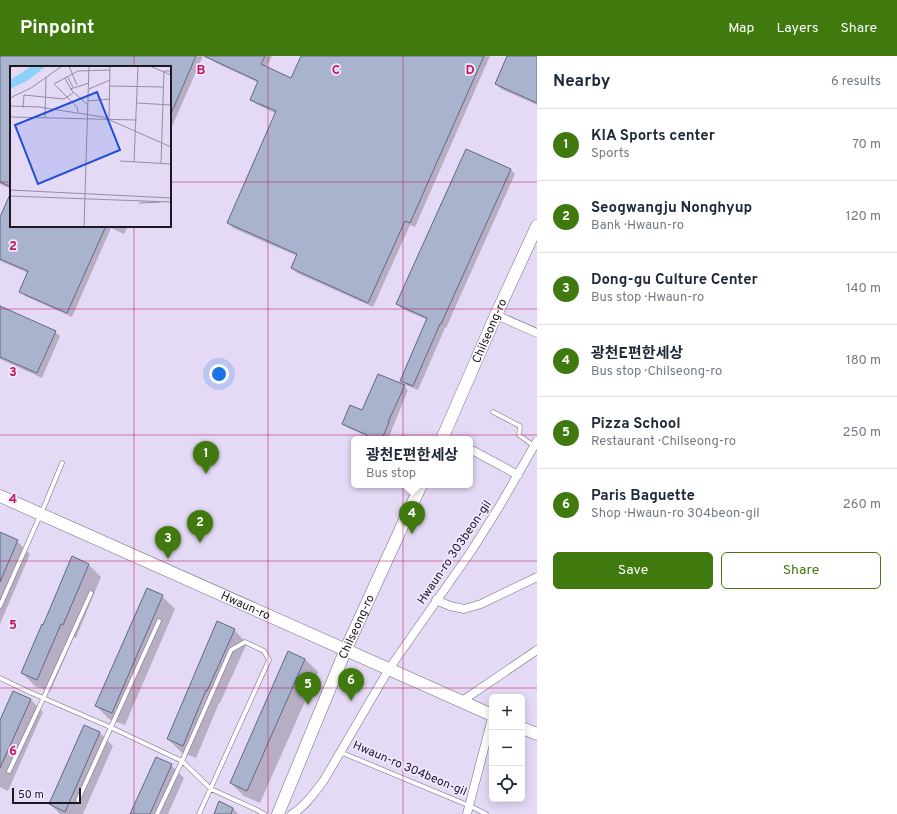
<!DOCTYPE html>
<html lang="en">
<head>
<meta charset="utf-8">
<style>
  :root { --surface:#fff; --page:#f2f2f3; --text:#1f2937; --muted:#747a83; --line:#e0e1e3; --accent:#40790d }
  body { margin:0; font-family:Overpass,"Noto Sans KR",sans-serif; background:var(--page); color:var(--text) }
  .controls { position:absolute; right:12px; bottom:12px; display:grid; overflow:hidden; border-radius:6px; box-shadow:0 2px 10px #0003 }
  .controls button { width:36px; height:36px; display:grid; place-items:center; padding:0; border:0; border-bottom:1px solid var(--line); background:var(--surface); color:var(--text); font:20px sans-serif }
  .scale { position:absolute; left:12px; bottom:10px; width:69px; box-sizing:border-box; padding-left:4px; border:2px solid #1d1923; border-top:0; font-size:11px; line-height:14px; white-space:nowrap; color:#1d1923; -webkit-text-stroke:3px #f1e8ff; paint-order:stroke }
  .you { position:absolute; left:219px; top:318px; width:14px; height:14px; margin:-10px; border:3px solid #fff; border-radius:50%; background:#1a73e8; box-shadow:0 0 0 6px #1a73e833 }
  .badge { display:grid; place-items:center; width:26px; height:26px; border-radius:50%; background:var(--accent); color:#fff; font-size:13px; font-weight:700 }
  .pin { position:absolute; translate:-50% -33px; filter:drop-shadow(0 1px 2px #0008) }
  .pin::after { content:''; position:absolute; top:21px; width:14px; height:12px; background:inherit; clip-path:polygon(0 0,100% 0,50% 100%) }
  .popup { position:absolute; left:351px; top:380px; width:122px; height:52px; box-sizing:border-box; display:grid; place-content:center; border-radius:6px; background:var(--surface); filter:drop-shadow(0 1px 3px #0005); font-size:13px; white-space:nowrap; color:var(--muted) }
  .popup b { font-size:15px; color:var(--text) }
  .popup::after { content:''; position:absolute; left:50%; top:100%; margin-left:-8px; border:8px solid transparent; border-top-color:var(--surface) }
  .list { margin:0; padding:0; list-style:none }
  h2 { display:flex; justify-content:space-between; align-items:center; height:52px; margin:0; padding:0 16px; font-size:17px }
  h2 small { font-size:13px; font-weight:400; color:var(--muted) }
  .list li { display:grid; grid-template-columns:26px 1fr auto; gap:12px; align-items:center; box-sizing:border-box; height:72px; padding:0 16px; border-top:1px solid var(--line) }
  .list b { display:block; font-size:15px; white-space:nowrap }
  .list p { margin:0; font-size:13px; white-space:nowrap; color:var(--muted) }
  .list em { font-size:13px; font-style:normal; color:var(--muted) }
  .actions { display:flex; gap:8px; padding:12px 16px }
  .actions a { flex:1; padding:9px 0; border:1px solid var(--accent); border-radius:6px; text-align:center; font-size:14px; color:var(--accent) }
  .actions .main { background:var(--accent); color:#fff }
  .icon { flex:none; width:22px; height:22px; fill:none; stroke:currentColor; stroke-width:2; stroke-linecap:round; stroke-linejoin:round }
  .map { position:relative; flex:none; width:537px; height:758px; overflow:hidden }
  header { display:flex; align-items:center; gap:24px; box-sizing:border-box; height:56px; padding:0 20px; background:var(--accent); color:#fff }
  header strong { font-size:19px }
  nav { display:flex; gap:22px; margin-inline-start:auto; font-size:14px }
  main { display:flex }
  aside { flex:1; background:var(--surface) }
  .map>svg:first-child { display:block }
  .shadow { fill:#0003 }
  .building { fill:#a9b3cd; stroke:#606981 }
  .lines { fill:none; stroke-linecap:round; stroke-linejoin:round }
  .lane-casing { stroke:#736982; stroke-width:5 }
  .street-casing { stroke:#736982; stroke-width:9 }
  .secondary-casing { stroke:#736982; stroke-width:13 }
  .lane { stroke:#fff; stroke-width:4 }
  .street { stroke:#fff; stroke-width:8 }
  .secondary { stroke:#fff; stroke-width:12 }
  .grid { fill:none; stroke:#c2185b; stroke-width:1; stroke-opacity:0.55 }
  .labels { text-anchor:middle; stroke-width:3.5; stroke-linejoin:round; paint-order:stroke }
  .street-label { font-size:12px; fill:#1d1923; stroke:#f1e8ff }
  .inset-road { fill:none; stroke:#958da2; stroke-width:1 }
  .view { fill:#1d4ed8; fill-opacity:0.15; stroke:#1d4ed8; stroke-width:2 }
  .inset-edge { fill:none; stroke:#1d1923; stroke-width:2 }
  .grid-label { font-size:13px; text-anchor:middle; font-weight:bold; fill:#c2185b; stroke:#f1e8ff; stroke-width:3.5; stroke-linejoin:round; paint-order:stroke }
</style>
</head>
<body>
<header>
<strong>Pinpoint</strong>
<nav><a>Map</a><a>Layers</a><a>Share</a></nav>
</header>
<main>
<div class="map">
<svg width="537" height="758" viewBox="0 0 537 758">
  <rect width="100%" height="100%" fill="#e5daf6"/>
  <!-- shadow -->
  <path class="shadow" d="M0,0H203L170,75V11H11V133L0,128Z
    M213,0H272L266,12L292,23L302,0H490L415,171L410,169L373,251L297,217L292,212L297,200L233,172L228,167L277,58L256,48L251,43L259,27L216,7L211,3Z
    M508,0H537V49L501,33L496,28Z
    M510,113L515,118L446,272H445L418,334L406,329L401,324L428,264L402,253L398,248Z
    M11,139V170H128L124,178L111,172L72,261L25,240L20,235L28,217L0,205V164Z
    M0,252L55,276L60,280L42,322L0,303Z
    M404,330L408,334L388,383H366L367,380L348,372L343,368Z
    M0,483L17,485L30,498L0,568Z
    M88,508L101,521L76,582L74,581L50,636L35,630L22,617Z
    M162,540L175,553L125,669L109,663L96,650Z
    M234,574L247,587L220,647H219L196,702L181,696L168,683Z
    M305,603L318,616L260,747L244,740L231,727Z
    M30,643L43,656L8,735L0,731V667Z
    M85,671L100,677L113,690L83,758H60L50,748Z
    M171,709L184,722L168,758H131Z
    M233,752L238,758H215Z"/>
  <!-- building -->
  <path class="building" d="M0,0H196L170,60V11H11V131L0,126Z
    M204,0H265L261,8L291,22L301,0H484L410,167L405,165L368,247L291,212L297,198L227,167L276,55L250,44L258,25Z
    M507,0H537V47L495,28Z
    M466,93L511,113L441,268H440L413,330L400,325L427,262L396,248Z
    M11,136V170H106L67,257L19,236L28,215L0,203V161Z
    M0,250L56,275L37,317L0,301Z
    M378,318L405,329L388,366H389L382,383H365L367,379L342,368L350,349L362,354Z
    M0,476L18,484L0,526Z
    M72,500L89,508L63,569L61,568L37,624L21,617L42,568L43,569Z
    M147,532L163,539L112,657L95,650Z
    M217,565L235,573L207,635L206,634L183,690L167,683Z
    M288,595L305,603L247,735L230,727Z
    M13,635L31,643L0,712V664Z
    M84,669L100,676L65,756L49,748Z
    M156,701L172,708L150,758H130Z
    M219,745L233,752L231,758H214Z"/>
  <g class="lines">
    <defs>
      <path id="lane" d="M493,356L520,370L519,379L534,390
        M0,550L46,446L62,407
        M0,622L27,635L110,671L182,705L211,733L257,754L264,758
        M340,696L470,750L486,758
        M9,715L43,643L91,537
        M78,744L159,565
        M157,758L182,705L231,594L245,586L264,595L269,604L199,758"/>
      <path id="street" d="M496,259L537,277
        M470,393L518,419
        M436,544L450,550L464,553L481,548L537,521
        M462,645L537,594
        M292,758C304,752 316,735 324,724L389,613L472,494L499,451L537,385
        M467,758L492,662"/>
      <g id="secondary">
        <path id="s1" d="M442,383L496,259L537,170"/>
        <path id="s2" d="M0,440L492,659"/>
        <path d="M522,672L537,678"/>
        <path id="s3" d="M278,758L346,593L421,429"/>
      </g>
    </defs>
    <!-- lane casing -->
    <use href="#lane" class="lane-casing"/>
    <!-- street casing -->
    <use href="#street" class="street-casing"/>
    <!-- secondary casing -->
    <use href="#secondary" class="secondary-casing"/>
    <!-- lane -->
    <use href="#lane" class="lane"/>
    <!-- street -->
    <use href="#street" class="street"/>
    <!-- secondary -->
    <use href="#secondary" class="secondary"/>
  </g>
  <!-- grid -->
  <path class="grid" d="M134,0V11M268,0V758M403,0V758M0,126H11M170,126H537M134,170V758M0,253H537M0,379H537M0,505H537M0,632H537"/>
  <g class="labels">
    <!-- street labels -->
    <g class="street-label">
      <text dy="4" stroke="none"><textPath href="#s1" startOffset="118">Chilseong-ro</textPath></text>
      <text transform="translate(454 496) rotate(-56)" y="4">Hwaun-ro 303beon-gil</text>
      <text dy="4" stroke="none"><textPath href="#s2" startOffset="269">Hwaun-ro</textPath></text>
      <text dy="4" stroke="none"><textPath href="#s3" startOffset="203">Chilseong-ro</textPath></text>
      <text transform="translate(410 712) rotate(23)" y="4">Hwaun-ro 304beon-gil</text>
    </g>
  </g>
  <!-- overview -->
  <g transform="translate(10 10)">
    <rect width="161" height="161" fill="#e5daf6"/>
    <path d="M22,0H36L17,15L0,23V14Z" fill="#8cd1fa"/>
    <path class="inset-road" d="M59,0L67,19M140,0L161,9M57,10L63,21M55,12L62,25L78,39M100,20L154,21M60,23L79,17M79,23L100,14M0,32L21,22L52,0M78,35L100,33M127,37L161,39M0,40L29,41L93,51L161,81M13,42L14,29L54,33L63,27M68,46L67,41L44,18L68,5L100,4M0,51L127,54M35,52L36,11M99,54L100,0M110,95L161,98M124,96L128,0M151,97L154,5H161M0,124L161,132M0,130L161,136M129,137L150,136M74,161L79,0"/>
    <path class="view" d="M87,26L110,84L28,118L5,59Z"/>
    <rect width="161" height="161" class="inset-edge"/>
  </g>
  <g class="grid-label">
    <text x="201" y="18">B</text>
    <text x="336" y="18">C</text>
    <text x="470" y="18">D</text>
    <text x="13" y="194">2</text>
    <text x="13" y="320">3</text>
    <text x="13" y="447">4</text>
    <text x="13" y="573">5</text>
    <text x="13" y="699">6</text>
  </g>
</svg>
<div class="controls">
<button>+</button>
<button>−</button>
<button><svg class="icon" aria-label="locate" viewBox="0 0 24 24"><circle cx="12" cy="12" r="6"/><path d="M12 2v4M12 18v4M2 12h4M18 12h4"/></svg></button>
</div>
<div class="scale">50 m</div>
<div class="you"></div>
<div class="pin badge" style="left:206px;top:418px">1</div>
<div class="pin badge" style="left:200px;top:487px">2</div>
<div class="pin badge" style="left:168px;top:503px">3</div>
<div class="pin badge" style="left:412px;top:478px">4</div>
<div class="popup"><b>광천E편한세상</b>Bus stop</div>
<div class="pin badge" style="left:308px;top:649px">5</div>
<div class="pin badge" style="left:351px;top:645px">6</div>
</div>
<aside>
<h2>Nearby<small>6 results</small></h2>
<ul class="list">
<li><span class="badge">1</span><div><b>KIA Sports center</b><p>Sports</p></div><em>70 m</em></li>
<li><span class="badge">2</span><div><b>Seogwangju Nonghyup</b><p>Bank · Hwaun-ro</p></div><em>120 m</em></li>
<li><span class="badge">3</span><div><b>Dong-gu Culture Center</b><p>Bus stop · Hwaun-ro</p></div><em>140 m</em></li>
<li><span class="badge">4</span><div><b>광천E편한세상</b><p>Bus stop · Chilseong-ro</p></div><em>180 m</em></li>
<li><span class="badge">5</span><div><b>Pizza School</b><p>Restaurant · Chilseong-ro</p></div><em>250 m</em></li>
<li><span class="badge">6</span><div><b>Paris Baguette</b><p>Shop · Hwaun-ro 304beon-gil</p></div><em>260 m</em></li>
</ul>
<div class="actions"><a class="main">Save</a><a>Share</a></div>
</aside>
</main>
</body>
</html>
